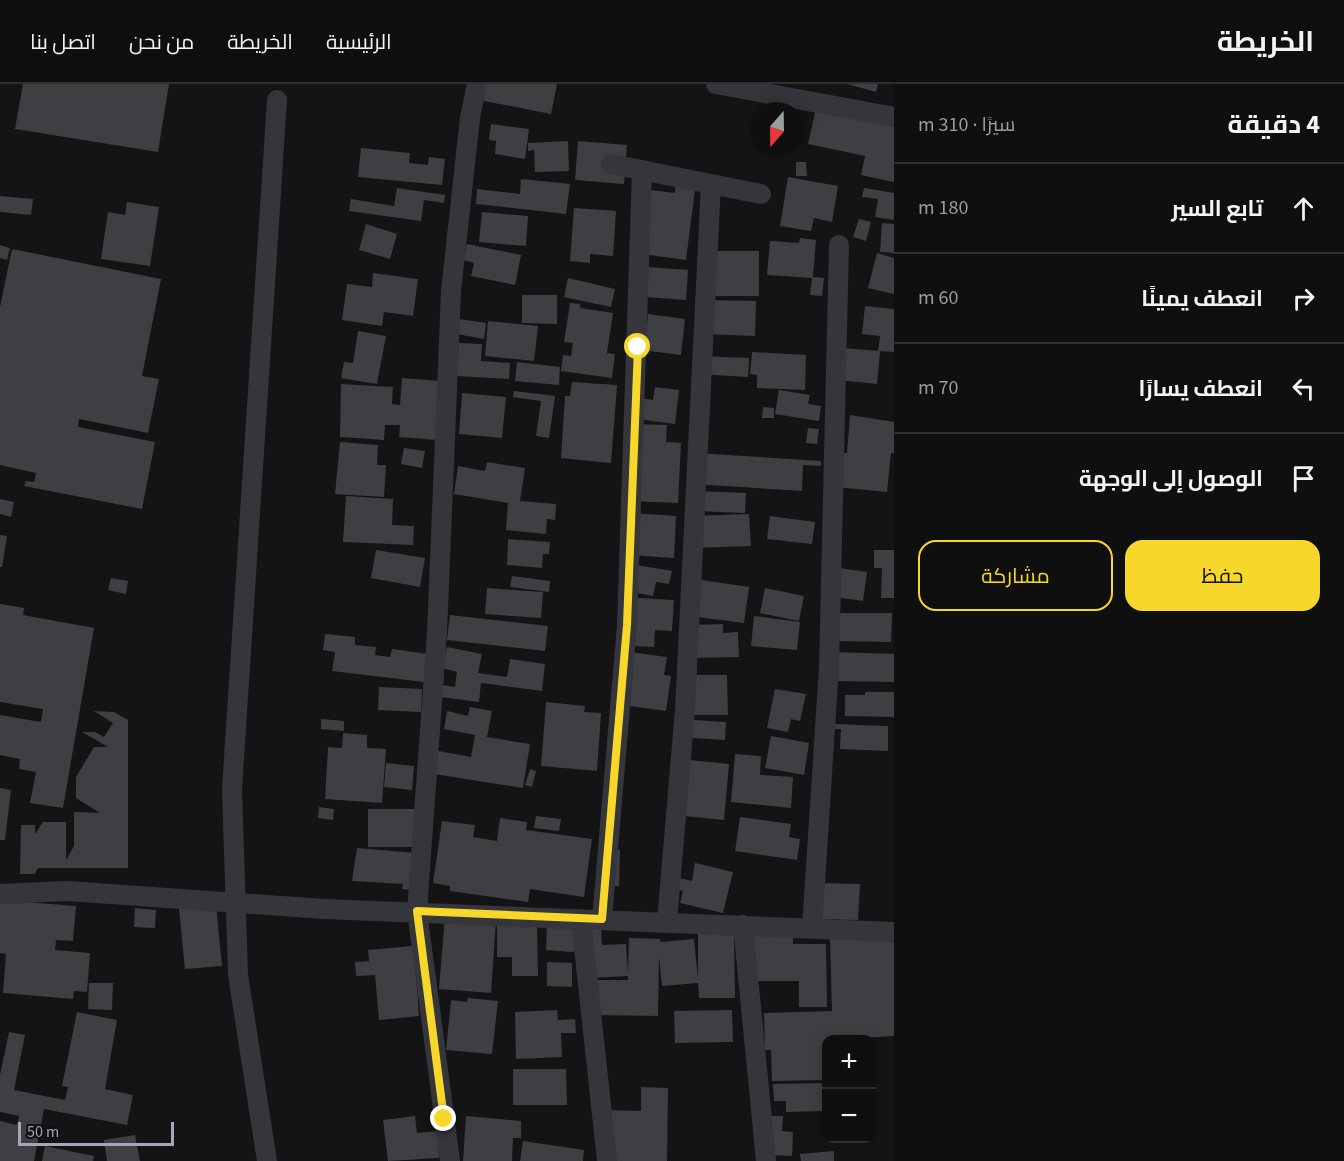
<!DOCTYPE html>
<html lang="ar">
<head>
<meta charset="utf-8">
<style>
  :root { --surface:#0f0f10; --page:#181819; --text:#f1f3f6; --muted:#9b9c9f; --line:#2f2f30; --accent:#f7d82a }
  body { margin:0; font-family:"Source Sans 3",Cairo,sans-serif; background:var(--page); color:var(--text); direction:rtl }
  .controls { position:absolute; right:18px; bottom:18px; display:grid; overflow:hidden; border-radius:12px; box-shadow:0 3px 15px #0003 }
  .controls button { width:54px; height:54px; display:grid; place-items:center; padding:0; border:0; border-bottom:2px solid var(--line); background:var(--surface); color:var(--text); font:30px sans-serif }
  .compass { position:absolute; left:750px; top:18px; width:54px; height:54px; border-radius:50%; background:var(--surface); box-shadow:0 3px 15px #0003; rotate:200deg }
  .scale { position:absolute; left:18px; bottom:15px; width:156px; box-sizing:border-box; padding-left:6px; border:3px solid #a5a7b6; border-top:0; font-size:16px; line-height:21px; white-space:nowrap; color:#a5a7b6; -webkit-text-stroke:4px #0f0f11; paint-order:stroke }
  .stop { position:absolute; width:18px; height:18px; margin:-14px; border:4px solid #f7d82a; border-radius:50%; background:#fff }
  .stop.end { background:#f7d82a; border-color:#fff; box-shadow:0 2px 6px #0008 }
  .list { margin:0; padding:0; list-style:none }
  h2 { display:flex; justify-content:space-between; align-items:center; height:78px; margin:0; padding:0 24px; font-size:26px }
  h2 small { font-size:20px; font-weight:400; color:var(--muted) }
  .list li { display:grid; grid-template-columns:39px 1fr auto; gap:18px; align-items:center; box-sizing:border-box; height:90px; padding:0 24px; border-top:2px solid var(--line) }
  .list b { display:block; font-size:22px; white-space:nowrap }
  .list em { font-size:20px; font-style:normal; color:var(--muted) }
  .actions { display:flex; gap:12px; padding:18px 24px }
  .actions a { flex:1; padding:14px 0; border:2px solid var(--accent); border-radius:18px; text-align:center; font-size:21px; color:var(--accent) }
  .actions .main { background:var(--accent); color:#111 }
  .icon { flex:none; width:33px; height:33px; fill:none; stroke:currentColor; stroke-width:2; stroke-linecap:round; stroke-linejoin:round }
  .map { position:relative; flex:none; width:894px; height:1077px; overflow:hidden; direction:ltr }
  header { display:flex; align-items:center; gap:36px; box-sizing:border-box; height:84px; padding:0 30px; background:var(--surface); border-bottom:2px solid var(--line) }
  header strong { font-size:28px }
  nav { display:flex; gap:33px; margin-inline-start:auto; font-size:21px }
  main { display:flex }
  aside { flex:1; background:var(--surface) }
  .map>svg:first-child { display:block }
  .building { fill:#3e3e43 }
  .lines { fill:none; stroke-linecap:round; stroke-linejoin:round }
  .street { stroke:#35353b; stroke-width:20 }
  .street-bridge { stroke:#35353b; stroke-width:20 }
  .route { stroke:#f7d82a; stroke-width:8 }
</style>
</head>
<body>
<header>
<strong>الخريطة</strong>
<nav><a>الرئيسية</a><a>الخريطة</a><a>من نحن</a><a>اتصل بنا</a></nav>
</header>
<main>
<aside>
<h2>4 دقيقة<small>سيرًا · 310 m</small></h2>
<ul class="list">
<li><svg class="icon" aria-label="ahead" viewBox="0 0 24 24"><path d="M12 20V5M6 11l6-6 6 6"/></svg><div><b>تابع السير</b></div><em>180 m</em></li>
<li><svg class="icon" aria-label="right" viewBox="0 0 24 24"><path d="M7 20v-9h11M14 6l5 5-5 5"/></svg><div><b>انعطف يمينًا</b></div><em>60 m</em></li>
<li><svg class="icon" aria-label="left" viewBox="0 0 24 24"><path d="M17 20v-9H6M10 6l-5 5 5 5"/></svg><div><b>انعطف يسارًا</b></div><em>70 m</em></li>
<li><svg class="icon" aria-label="arrive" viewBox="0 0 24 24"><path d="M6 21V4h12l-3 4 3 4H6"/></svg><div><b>الوصول إلى الوجهة</b></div></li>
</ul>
<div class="actions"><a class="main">حفظ</a><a>مشاركة</a></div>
</aside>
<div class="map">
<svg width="894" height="1077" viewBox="0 0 894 1077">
  <rect width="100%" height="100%" fill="#141416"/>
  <!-- building -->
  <path class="building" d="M23,0H169L158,68L15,45Z
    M477,0H557L551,30L474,15Z
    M847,0H878L876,8Z
    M817,20L894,31V98L861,91L865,72L808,60Z
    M491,40L529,45L525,75L495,70L496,57L489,56Z
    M568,57L569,87L535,88L534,66L528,67V59Z
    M578,57L627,61L624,100L575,96Z
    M361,64L410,69L409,79L428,81L429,73L445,75L442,101L358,93Z
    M796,78H806L807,92H796Z
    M788,93L838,102L832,138L814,134L811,147L780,142Z
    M521,95L570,100L566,130L476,120L477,105L520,110Z
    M676,95L696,98L686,176L634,169L642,105L675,109Z
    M397,104L445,111L444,119L424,116L421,137L349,127L351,115L394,122Z
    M864,104L894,109V136L875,133L878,115L862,113Z
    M0,112L33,115L31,131L0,128Z
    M127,118L159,123L150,182L101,175L108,128L125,131Z
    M574,124L616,127L613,172L590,170V179L570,177Z
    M482,128L528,132L526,162L479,158Z
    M859,135L871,138L866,157L853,153Z
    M882,139L894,140V169L880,168Z
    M366,140L397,150L390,175L359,166Z
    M800,154L816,156L813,193L824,194L822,212L810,211L812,194L767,191L770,157L799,159Z
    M467,160L521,171L515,201L471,192L474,179L464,176Z
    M0,161L10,164L7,176L0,174Z
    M12,165L161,195L142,292L159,295L148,349L79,335L78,343L155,358L142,425L24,402L26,397L34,398L36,389L0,381V223Z
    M711,167H759V212H711Z
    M877,169L894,174V210L868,204Z
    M634,182L688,186L686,216L631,212Z
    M373,189L418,195L413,232L384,228L382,242L342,236L347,200L372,203Z
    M568,194L615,205L611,223L564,213Z
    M522,211H557V240L522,239Z
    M705,216L756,217L755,252L705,250Z
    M570,219L580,220V224L613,229L607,269L615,270L612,294L561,287L563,271L571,272L573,259L564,258Z
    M865,222L894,225V268L878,267L880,252L862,250Z
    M648,230L685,235L681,271L633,265L636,240L647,241Z
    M459,235L486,239L484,255L457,250Z
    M488,237L538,242L534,277L485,272Z
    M358,247L386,252L377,300L341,294L344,278L353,279Z
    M459,259L482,260L481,277L510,279L509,295L456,292Z
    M842,264L880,267L877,300L839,296Z
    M752,268L806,271L805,306L757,304V291L750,290Z
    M700,272L749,274L748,293L699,290Z
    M517,278L560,283L559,301L515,297Z
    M402,294L441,297L437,356L399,353L400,341H385L384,356L340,353L341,300L393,303L392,320L400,321Z
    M572,298L617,301L611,379L561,374L565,312H570Z
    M655,303L679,306L675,340L637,335L639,314L653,316Z
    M779,306L810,311L808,320L821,322L819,337L775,330Z
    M514,307L555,312L549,354L536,352L541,317L513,313Z
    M462,309L506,313L502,354L459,350Z
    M763,323L774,324V334H762Z
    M850,331L894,338V369H891L887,408L836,403L839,369H847Z
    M637,340L667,341L666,358L681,359L678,419L631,417Z
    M808,344L819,345L817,360L806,359Z
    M340,358L378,361L377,381H386L384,413L335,410Z
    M404,364L425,367L422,384L401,380Z
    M697,369L821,377V382L803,381L802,407L695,400Z
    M487,378L525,384L520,417L556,420L555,436L547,435L546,450L506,446L508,419L454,410L458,382L485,387Z
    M696,407L746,409L745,429L695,427Z
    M346,412L393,415L392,441L414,442L413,461L343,458Z
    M0,415L14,418L11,433L0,430Z
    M632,429L676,432L674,474L630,471Z
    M749,430L751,462L695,464L694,432Z
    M770,432L815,438L812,460L767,455Z
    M0,451L7,452L2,483H0Z
    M508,455L550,458L549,470H543L542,484L507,481Z
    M376,466L425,474L420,503L371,494Z
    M874,466H894V514H881L882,484H874Z
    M631,480L672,487L669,500L656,498L653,512L626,507Z
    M832,483L867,488L863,517L828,512Z
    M512,492L550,497L549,508L510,503Z
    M111,494L128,497L126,510L108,506Z
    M695,495L749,503L744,539L690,532Z
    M487,504L543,508L541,534L485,530Z
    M765,504L804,512L799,537L760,529Z
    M623,513L674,516L672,547L655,546L654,563L635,562Z
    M0,520L24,524L23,531L94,544L63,724L30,719L36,688L19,685L20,675L0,671V631L41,638L43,625L0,618Z
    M833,529H892L891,558L832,557Z
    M450,531L548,542L545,567L447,556Z
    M754,532L800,538L797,566L751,562Z
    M723,540V549L738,548L739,573L690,574L689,541Z
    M325,550L355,553V561L376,563L375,571L390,573L392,565L428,570L424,598L332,587L335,568L323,566Z
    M447,563L482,570L478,589L507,593L510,575L545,580L542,607L481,599L479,618L441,613L442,601L455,603L457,588L442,584Z
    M630,568L667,573L664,591L671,592L666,627L615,620Z
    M831,568L894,570V598L831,597Z
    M683,591H727L728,631H683Z
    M379,603L422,605L421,628L378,626Z
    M775,605L806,610L800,637L791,635L788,648L767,644Z
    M865,608H894V633L845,632V611H865Z
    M546,618L585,622L584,628L601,629L597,687L541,682Z
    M470,623L492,627L487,653L530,660L523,704L434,690L438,667L471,673L475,651L444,645L447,627L468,632Z
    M94,627L114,628L128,636V784H38L35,790H20L21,741H35V750L43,738H66V776L74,762V728L100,729L76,714V693L94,663H108L82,648H95L104,653L113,639Z
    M321,635L344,637V647L321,645Z
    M693,636L726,638L725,656L692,654Z
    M832,640L888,642V667L840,665L841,645H831Z
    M343,649L367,651V664L386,665L382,719L325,715L328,663L342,664Z
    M771,652L809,659L804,691L765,684Z
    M735,670L761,672L760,691L793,693L791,724L731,718Z
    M679,675L729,680L724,736L674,731Z
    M386,679L414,682L412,706L384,703Z
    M530,685L536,687L532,703L525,701Z
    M0,704L11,706L5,756H0Z
    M319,723L334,725L333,736L318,734Z
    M368,725H417V763H368Z
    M536,732L561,735L559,747L534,744Z
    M740,733L791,740L789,753L800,755L797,776L735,767Z
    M500,734L527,738L526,746L592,755L584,813L530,805L528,818L450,807V802L433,799L442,737L475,741L473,753L497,757Z
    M357,764L416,769L412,806L402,805L403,800L352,797Z
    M600,766H620L619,802H599Z
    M695,779L733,788L723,829L680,819L683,807L677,805L679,794L692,797Z
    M816,799L860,800L858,836L815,835Z
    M0,816L76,822L73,857L56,856L55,866L90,869L87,908L74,907L73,915L3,909L6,870L0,869Z
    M216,821L222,882L185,885L179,825Z
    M135,824L156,826L155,844L134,843Z
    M445,832L496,836L491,909L439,905Z
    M547,837L575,839L574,868L546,866Z
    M601,841L602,861L626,860L628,889L629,854L660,855V858L694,855L698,895V849L734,848L735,914H699L698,899L662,902L659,873L658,932L593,931V896H628V892L590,894L587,842Z
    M497,842H537L538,892H512V873H497Z
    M751,851H793V860H826L827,923H799V897H751Z
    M830,853L894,856V952L826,956V996L772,997L771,966H765L764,929L832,927Z
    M424,861L416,887L419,932L379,936L375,891L356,892L355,878L369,877L368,866Z
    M547,878L572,879V903L547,902Z
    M89,899H113L112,926L88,925Z
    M468,914L498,917L492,970L446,966L451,916L467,918Z
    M557,926L558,936L575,935L576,949H561L562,973L516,975L515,928Z
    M732,926L733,958L675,959L674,927Z
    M77,928L117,936L105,1005L133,1011L127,1041L44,1025L34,1077H0V1037L17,1041L19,1032L0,1028V991L9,948L25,951L14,1006L65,1016L68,1003L62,1002Z
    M513,985H566L567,1021H513Z
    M826,999V1027L786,1028V1017H774L773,1000Z
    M641,1003L668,1004L667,1077H606V1026L641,1027Z
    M415,1032L417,1049L437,1047L439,1074L388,1077L383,1036Z
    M466,1032L521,1037V1054H513L512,1077H463Z
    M769,1032H783L782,1047L793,1048L792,1072L768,1071Z
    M135,1051L140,1077H107L104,1056Z
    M523,1057L584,1066L583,1077H520Z
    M45,1062L94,1072L93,1077H42Z
    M834,1067V1077H801L800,1070Z"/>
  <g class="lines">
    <!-- street -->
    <path class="street" d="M716,0L894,33
      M611,80L761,110
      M0,810L67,807
      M325,825L894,848
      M581,835L607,1077
      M602,835L627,541L642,86
      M667,838L685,625L711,100
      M743,841L766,1077
      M812,844L829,583L839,161
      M267,1077L238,891L232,705L277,16
      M450,1077L417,827L437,549L451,207L470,34L477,0"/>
    <!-- street-bridge -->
    <path class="street-bridge" d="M67,807L325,825"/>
  </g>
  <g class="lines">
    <!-- route -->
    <path class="route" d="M444,1035L417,827L602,835L627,541L638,263"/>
  </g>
</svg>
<div class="controls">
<button>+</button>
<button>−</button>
</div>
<svg class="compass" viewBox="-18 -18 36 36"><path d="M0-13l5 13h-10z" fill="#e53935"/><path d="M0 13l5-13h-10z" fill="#9b9c9f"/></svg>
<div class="scale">50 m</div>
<div class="stop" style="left:638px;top:263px"></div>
<div class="stop end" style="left:444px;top:1035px"></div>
</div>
</main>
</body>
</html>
